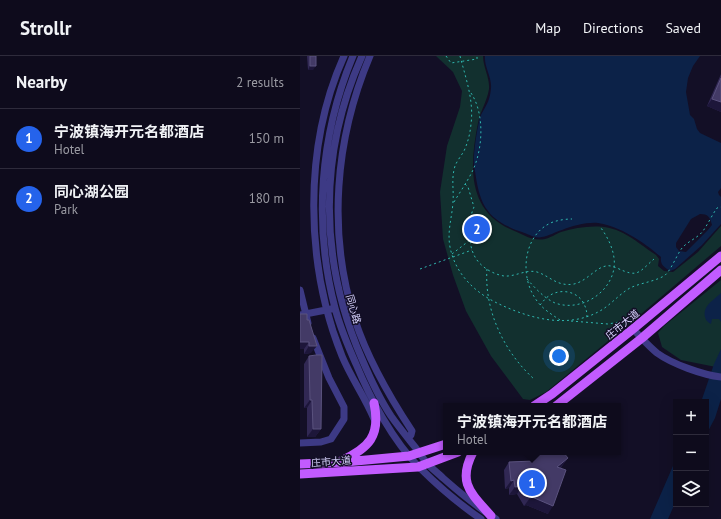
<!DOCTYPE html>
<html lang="en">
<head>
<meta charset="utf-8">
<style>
  :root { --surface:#0e0b1c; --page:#171425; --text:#f1f3f6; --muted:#9b9ba3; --line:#2e2b3b; --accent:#2563eb }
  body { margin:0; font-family:"PT Sans","Noto Sans SC",sans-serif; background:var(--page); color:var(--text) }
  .controls { position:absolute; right:12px; bottom:12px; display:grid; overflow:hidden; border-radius:0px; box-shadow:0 4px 16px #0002 }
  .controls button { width:36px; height:36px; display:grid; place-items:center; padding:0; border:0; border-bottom:1px solid var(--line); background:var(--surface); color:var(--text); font:20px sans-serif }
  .you { position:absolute; left:259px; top:300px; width:14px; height:14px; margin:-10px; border:3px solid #fff; border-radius:50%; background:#1a73e8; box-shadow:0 0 0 6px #1a73e833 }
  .badge { display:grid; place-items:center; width:26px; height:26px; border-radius:50%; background:var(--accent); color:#fff; font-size:13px; font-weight:700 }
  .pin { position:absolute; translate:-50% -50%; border:2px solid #fff; box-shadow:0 1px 4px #0006 }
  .popup { position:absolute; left:143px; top:347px; width:178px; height:52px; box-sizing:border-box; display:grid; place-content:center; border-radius:0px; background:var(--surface); filter:drop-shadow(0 1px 3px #0005); font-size:13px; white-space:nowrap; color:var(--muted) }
  .popup b { font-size:15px; color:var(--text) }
  .popup::after { content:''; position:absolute; left:50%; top:100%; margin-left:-8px; border:8px solid transparent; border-top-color:var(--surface) }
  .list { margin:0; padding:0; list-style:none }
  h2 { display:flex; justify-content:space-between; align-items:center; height:52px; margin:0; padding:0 16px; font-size:17px }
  h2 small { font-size:13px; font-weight:400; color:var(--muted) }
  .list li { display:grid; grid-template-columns:26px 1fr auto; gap:12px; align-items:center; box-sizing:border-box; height:60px; padding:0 16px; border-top:1px solid var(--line) }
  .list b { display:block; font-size:15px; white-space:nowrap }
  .list p { margin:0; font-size:13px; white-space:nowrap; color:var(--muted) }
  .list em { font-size:13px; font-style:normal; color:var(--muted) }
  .icon { flex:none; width:22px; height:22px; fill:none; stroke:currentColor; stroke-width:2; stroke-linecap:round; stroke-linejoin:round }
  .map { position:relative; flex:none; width:421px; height:463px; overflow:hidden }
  header { display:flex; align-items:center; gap:24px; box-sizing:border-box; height:56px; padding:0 20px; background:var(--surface); border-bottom:1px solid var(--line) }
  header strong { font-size:19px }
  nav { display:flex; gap:22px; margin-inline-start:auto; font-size:14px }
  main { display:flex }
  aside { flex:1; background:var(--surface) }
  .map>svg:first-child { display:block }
  .green { fill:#12302f }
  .water { fill:#0c2248; fill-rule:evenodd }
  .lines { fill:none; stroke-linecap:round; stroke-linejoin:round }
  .path { stroke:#2fb8b0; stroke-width:1; stroke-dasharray:2 3; stroke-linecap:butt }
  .minor { stroke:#3d3a85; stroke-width:7 }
  .major { stroke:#c25bff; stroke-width:9 }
  .wall { fill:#312854 }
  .shaded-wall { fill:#1d163a }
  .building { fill:#433a66; stroke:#5a527e }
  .labels { text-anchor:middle; stroke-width:3; stroke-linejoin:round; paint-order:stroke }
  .street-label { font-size:10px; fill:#d9d4ff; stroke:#130f26 }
</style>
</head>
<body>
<header>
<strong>Strollr</strong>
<nav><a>Map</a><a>Directions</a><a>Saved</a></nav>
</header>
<main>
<aside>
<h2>Nearby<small>2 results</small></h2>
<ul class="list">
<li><span class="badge">1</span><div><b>宁波镇海开元名都酒店</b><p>Hotel</p></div><em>150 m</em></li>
<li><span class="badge">2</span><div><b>同心湖公园</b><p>Park</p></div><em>180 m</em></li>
</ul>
</aside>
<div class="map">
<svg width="421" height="463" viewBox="0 0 421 463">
  <rect width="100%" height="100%" fill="#130f26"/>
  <!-- green -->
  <path class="green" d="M136,0H183C183,11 190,22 189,33C187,46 180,55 178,67C170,107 166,153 210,173C220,177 233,186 245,183C250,182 256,178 261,176C281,170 305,167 323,177C335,183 345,192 356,199L359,203L358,210L364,215L373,216L398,196L421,170V190L341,258L246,336L230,344L223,343L191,300L166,255L153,219L143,183L140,136L147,90L160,51L162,35L153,16Z
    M421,224V312L381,304L362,291L358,277L364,270Z"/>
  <!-- water -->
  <path class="water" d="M185,0H400L393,10L388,22L386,36L390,59L394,63L397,73L400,77L421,87V132L418,136L419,139L421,141V168L402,189L375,213L370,215C364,211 360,209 361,201C345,187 320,170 298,167C287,166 272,170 262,174C255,176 249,180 242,181C236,183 228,178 222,176C183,163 179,145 174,108C173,100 178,63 182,57C187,48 190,44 191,32C192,21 184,11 185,0ZM400,158C408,158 410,161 412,169L407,175L386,196L379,195L376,191V187L391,163Z
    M421,237V266L419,263H412L411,268C408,266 406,265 405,261C402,250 414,244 421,237Z
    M421,293V343L415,362L406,379V346H401L414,308Z
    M376,403V445L368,463H350Z"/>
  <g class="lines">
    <!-- path -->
    <path class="path" d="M146,0L151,7L177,3V0
      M160,0C166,23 174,45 171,68C170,78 168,86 164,95C161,100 157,105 155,110C151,123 154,134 153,146C152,162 147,175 150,191C155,217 174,236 197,247C228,262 266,273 298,256C310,250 318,239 330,232C340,227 353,226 364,220C370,216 376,201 380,195C385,186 397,183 403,175C408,168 412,159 417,152L421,151
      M165,128L168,131L174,151C168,164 168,187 174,199C179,210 192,218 204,220C215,221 226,213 237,216C250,220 257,231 274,228C287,225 295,212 306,210C310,209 314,211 317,212C338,222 338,217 354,203
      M154,146C160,136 167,126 172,116C183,94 185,58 171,37
      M152,198L170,184
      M120,213L172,194
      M187,213C184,254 204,296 234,323
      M227,223C235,232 244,242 255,247C280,256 310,238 314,212C316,198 309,183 301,172
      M240,249C243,246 245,242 249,240C260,232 278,235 284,248C286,252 287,256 287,261
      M260,264C251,258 241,252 235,242C219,218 224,177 253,166C259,164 266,163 272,163
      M271,265L308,268L331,264"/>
    <!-- minor -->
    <path class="minor" d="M44,0C3,91 5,208 42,300C51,322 65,341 74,363
      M53,0C20,79 13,168 35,252C40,271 48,290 56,308C70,342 93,385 119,411C138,430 159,448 181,463
      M62,0C18,98 19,205 62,303C70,322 79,342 91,360C98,370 107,381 115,391C119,396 123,403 128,408C132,413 138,417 143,422C160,437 177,451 196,463
      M70,0C35,83 27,177 55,264C68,304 89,340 112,375L111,379L108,382
      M0,234L8,267
      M0,259L31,253
      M333,273C341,281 348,290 357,297C372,308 403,319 421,321
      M0,387L21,386L31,383L44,363V351L29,322L13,282"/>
    <!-- major -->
    <path class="major" d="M234,350L252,338L333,273L421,200
      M256,350L342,282L421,214
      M173,396C157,427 171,437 191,460
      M41,405C69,392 81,380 74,347
      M0,408L45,406L109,400L146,388
      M0,418L118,411L158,396"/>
  </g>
  <!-- wall -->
  <path class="wall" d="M7,0H16L13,14H8Z
    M421,18V56L407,50Z
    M0,258L7,264L11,297L4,298V293H0Z
    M9,300L21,373L15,381H7V352H4V308Z
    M232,401L268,402L262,410L261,412L248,458L226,449L224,450L217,438L209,439V432L205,433L204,414L209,406L229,405Z"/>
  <!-- shaded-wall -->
  <path class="shaded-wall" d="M10,10H16L13,14H8Z
    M412,43L421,46V56L407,50Z
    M0,286H9L4,293H0Z
    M9,290H17L11,297L4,298Z
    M10,344H12L7,352H4Z
    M13,373H21L15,381H7Z
    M268,402L262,410L252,419L257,411Z
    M214,424L209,432L205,433L211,425Z
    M222,430L217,438L209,439L215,431Z
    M232,441L253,450L248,458L226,449L224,450L230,442Z"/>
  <!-- building -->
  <path class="building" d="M10,0H16V10H10Z
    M421,22V46L412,43Z
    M0,258H7V264H9L17,290H9V286H0Z
    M16,299H22L21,373H13L12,344H10L9,300Z
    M238,396H263L268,402L257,411L266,414L253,450L232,441L230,442L222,430L215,431L214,424L211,425L209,406L234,405L232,401Z"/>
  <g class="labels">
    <!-- street labels -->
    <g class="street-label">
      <text transform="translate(54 253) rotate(74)" y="4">同心路</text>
      <text transform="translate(322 268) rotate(-39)" y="4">庄市大道</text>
      <text transform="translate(31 405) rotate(-4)" y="4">庄市大道</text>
    </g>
  </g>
</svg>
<div class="controls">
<button>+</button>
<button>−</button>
<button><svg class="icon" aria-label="layers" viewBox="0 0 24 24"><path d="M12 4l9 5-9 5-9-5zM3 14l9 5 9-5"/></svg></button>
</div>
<div class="you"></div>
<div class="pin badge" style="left:232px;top:427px">1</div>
<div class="popup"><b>宁波镇海开元名都酒店</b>Hotel</div>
<div class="pin badge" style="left:177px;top:173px">2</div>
</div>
</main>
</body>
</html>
